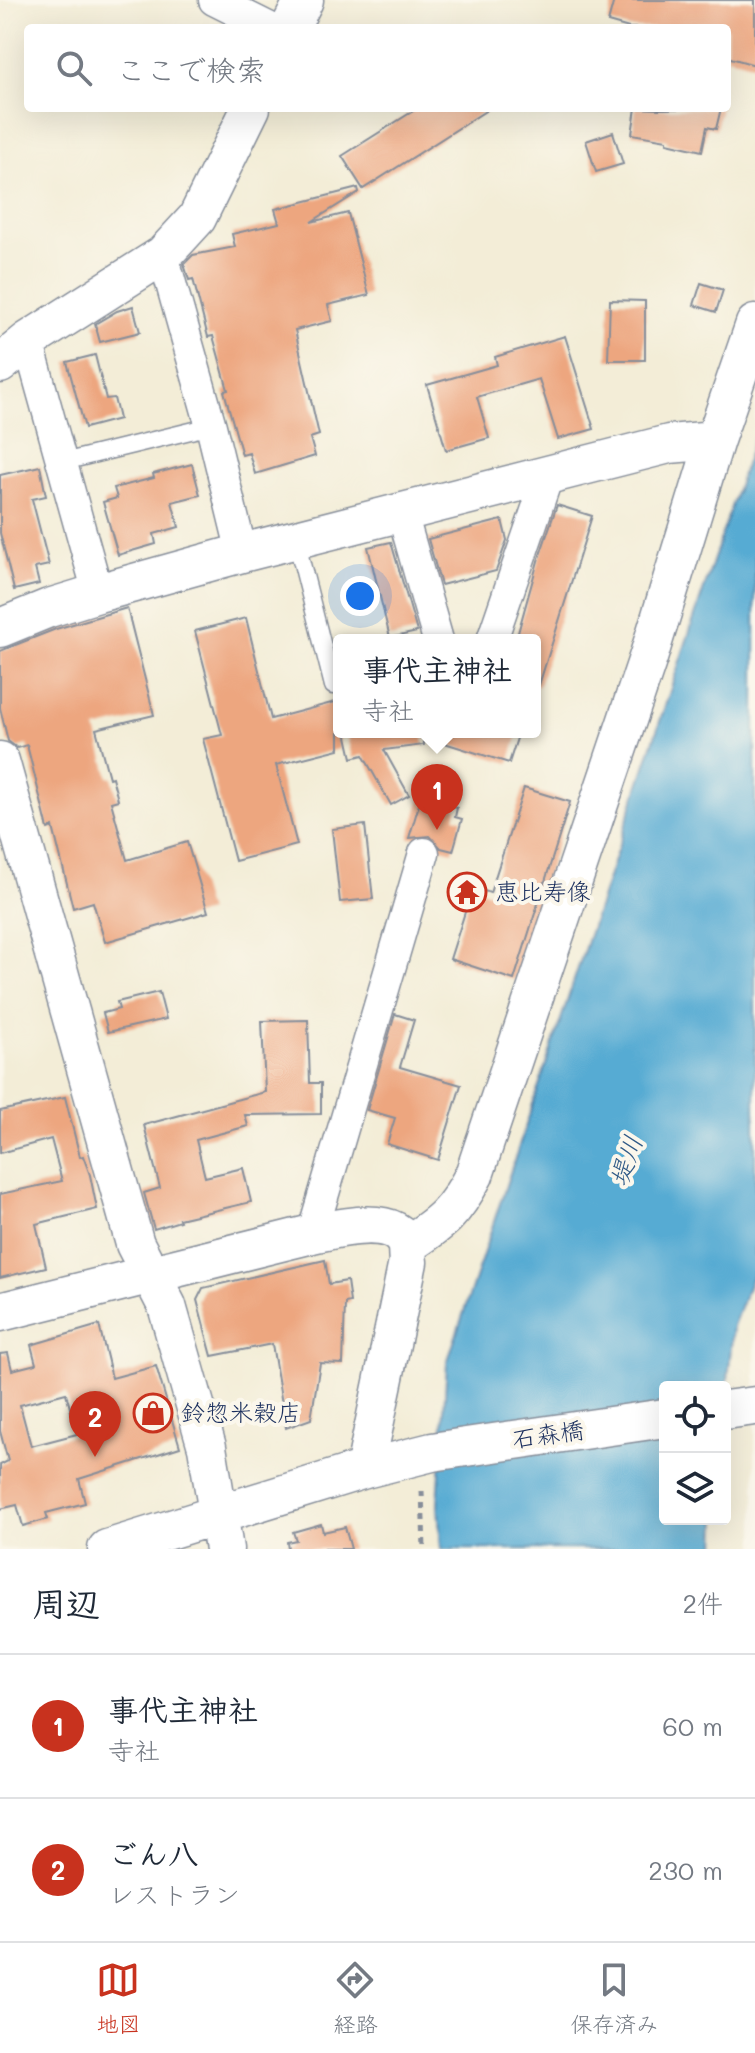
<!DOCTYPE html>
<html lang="ja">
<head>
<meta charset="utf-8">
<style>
  :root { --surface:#fff; --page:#f2f2f3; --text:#1f2937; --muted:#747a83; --line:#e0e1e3; --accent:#c8321e }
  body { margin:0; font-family:Mali,"Klee One",sans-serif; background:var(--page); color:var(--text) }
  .controls { position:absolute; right:24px; bottom:24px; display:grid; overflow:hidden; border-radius:8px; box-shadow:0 8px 32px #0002 }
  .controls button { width:72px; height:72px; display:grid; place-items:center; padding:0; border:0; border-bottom:2px solid var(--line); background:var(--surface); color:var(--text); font:40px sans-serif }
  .you { position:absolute; left:360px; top:596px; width:28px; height:28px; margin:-20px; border:6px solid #fff; border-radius:50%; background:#1a73e8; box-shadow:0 0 0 12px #1a73e833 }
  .badge { display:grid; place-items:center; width:52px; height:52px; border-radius:50%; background:var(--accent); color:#fff; font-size:26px; font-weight:700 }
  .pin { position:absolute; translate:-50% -66px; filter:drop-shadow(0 2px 4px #0008) }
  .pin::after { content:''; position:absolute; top:42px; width:28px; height:24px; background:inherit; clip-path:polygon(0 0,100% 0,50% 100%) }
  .popup { position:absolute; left:333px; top:634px; width:208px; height:104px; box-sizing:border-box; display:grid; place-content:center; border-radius:8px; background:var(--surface); filter:drop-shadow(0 2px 6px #0005); font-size:26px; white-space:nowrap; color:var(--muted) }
  .popup b { font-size:30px; color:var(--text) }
  .popup::after { content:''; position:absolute; left:50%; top:100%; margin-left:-16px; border:16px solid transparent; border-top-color:var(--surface) }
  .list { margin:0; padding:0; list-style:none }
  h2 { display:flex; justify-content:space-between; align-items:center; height:104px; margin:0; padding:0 32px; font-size:34px }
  h2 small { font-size:26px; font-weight:400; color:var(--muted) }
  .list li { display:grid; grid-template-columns:52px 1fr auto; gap:24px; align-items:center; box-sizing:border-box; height:144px; padding:0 32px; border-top:2px solid var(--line) }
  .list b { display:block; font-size:30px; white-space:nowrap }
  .list p { margin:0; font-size:26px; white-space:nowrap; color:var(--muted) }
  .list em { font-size:26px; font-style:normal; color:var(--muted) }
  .icon { flex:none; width:44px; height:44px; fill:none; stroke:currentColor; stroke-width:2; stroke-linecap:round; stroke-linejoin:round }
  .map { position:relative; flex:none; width:755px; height:1549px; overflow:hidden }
  .search { position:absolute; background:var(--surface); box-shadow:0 8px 32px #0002; left:24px; right:24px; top:24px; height:88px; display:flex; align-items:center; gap:20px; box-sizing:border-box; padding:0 28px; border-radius:8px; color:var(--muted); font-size:30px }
  .sheet { height:392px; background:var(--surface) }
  nav { display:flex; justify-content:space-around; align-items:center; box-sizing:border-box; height:112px; border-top:2px solid var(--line); background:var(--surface); font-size:22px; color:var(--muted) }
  nav a { display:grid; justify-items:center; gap:4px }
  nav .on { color:var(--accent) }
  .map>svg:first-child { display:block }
  .water { fill:#57abd3; stroke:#396d98; stroke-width:2 }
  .building { fill:#eda67f; fill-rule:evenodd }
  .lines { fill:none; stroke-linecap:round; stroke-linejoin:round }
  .service-casing { stroke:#878e9a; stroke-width:19 }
  .minor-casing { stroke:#878e9a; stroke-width:33 }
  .tertiary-casing { stroke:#878e9a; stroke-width:41 }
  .path { stroke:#878e9a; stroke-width:5; stroke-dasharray:6 6; stroke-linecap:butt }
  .service { stroke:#fff; stroke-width:16 }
  .minor { stroke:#fff; stroke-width:30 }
  .tertiary { stroke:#fff; stroke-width:38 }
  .labels { text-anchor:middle; stroke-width:8; stroke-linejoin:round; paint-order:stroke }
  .poi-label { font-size:24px; fill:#1b2f5e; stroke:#fbf7ec; text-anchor:start }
  .street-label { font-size:24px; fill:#1b2f5e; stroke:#fbf7ec }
  .water-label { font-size:26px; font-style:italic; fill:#305a87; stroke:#fbf7ec }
</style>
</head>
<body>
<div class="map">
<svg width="755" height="1549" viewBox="0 0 755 1549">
  <rect width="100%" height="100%" fill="#fbf7ec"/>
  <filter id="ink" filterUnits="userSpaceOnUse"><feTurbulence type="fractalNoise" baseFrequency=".0125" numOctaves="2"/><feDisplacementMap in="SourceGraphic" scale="16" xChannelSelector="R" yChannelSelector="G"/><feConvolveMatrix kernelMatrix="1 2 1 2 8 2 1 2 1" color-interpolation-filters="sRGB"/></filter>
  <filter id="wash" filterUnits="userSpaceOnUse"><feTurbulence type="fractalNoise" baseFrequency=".006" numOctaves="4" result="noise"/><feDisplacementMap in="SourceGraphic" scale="32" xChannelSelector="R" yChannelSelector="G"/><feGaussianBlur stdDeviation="1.8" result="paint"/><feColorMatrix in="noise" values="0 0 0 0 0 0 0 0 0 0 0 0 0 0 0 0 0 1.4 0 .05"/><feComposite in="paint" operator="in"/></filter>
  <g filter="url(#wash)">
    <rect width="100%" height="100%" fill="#f3edd7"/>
    <!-- water -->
    <path class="water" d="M755,435V1269L733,1326L725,1411V1387H665V1519H717L716,1549H441L438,1504L447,1363Z"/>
    <g id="blocks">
      <!-- building -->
      <path class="building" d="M614,0H755V65L727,57V28H629L608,22Z
        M418,108H490L363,189L342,156Z
        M636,108L660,109L721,108L716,129L707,127L702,151L667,143V140L632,134Z
        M613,132L623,164L596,172L586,141Z
        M358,188L359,192L311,222L348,213L369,295L328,305L332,321L295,330L319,435L310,438L315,456L255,474L249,453L242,455L224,391L228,390L213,336L208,337L193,279L189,280L184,264L193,255L235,247L232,234L279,223L275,209Z
        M701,283L723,290L716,312L694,305Z
        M610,300L645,301V360H608Z
        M133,306L140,332L100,342L95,324L117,311Z
        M565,336L594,429L558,439L539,379L477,397L489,438L446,450L427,385L497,365L495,357Z
        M95,355L106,399L114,398L119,419L85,428L67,362Z
        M192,464L200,495L172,502L179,527L154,534L156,544L118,555L103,502L117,498L114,488L154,478L153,474Z
        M40,466L46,496L32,499L49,565L35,568L39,584L14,590L0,533V475Z
        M557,505L592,516L539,685H535V640H516L538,561Z
        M502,520L507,540L496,571L441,585L428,539Z
        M391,542L417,632L390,638L368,547Z
        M127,608L154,715L96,729L109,778L112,777L118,800L111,802L127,860L187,842L208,912L105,942L93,902L73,908L53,827L48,829L27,745L17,748L8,741L0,708V651L56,629Z
        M246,618L271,719L339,701V749L276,765L297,845L235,861L203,739L222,735L195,631Z
        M346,732H423L424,745L384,750L409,795L391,805L363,755L352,758Z
        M425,732H519L509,763L425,737Z
        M524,788L570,802L514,980L450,959L473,887L490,893Z
        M421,798L457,808L455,817L462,819L453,851L441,848L430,836L409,838Z
        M365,825L373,899L340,902L332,829Z
        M159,992L166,1019L108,1032L103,1013L119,1009L117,1002Z
        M395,1014L414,1020L400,1067L461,1085L438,1160L387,1144L395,1118L367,1110Z
        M308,1020L310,1083H321V1114L245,1115L248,1126L196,1140L205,1177L243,1168L251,1202L179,1219L180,1221L154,1229L144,1193L160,1188L144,1125L265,1092L262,1021Z
        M65,1097L80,1157L83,1156L90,1175L97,1209L36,1224L46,1267L0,1278V1194L62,1181L51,1139L0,1153V1111Z
        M325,1260L329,1284L347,1281L350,1302L345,1303L343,1364L320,1363L311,1419L286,1428L272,1344L212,1356L197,1300L203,1288Z
        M99,1325L112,1378L156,1366L180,1447L79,1479L85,1503L46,1513L48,1519L23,1526L17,1505L0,1509V1465L8,1461L0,1431V1354L8,1353L12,1370L36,1364L31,1345ZM66,1393L77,1434L31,1446L20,1405Z
        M321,1524L323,1532L345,1527L351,1549H288L287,1542L296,1540L293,1532Z"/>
    </g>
  </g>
  <g filter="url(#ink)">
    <use href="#blocks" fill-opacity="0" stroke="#878e9a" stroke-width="2"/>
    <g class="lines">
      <defs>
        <path id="service" d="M63,462L211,426
          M296,540L333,686"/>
        <path id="minor" d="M214,0L270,28
          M163,255L211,426L242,553
          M28,341L98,593
          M402,513L438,640
          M492,640L549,473
          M312,1234L424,853"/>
        <path id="tertiary" d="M290,28L304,0
          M0,364L28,341L163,255L197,218L251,108
          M0,628L49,608L98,593L242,553L669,444L715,440
          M0,761L135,1244L167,1306L207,1447L224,1549
          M407,1245C443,1222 454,1213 474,1175L649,655L715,440L755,324
          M0,1312L312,1234C335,1229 394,1213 406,1244C408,1249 407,1257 408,1262L365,1469
          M725,1410L755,1406
          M107,1549L365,1469L432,1452L665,1418"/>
      </defs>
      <!-- service casing -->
      <use href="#service" class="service-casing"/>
      <!-- minor casing -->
      <use href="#minor" class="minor-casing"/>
      <!-- tertiary casing -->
      <use href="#tertiary" class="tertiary-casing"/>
      <!-- path -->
      <path class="path" d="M422,1491L424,1549"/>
      <!-- service -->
      <use href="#service" class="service"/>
      <!-- minor -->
      <use href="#minor" class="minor"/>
      <!-- tertiary -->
      <use href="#tertiary" class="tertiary"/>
    </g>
  </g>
  <!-- icons -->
  <defs>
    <symbol id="temple-ring" viewBox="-11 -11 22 22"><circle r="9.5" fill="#fbf7ec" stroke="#c8321e" stroke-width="1.5"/><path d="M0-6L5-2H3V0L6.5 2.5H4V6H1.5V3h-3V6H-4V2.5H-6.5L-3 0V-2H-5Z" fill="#c8321e"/></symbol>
    <symbol id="shop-ring" viewBox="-11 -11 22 22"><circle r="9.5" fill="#fbf7ec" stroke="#c8321e" stroke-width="1.5"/><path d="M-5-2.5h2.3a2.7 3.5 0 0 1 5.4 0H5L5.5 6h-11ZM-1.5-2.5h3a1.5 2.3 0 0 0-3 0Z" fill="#c8321e"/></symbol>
  </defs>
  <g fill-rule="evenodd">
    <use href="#temple-ring" x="445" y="870" width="44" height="44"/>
    <use href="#shop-ring" x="131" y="1391" width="44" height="44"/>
  </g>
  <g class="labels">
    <!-- poi labels -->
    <g class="poi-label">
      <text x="495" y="900">恵比寿像</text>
      <text x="181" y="1421">鈴惣米穀店</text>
    </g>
    <!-- street labels -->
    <g class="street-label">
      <text transform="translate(548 1435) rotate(-8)" y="8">石森橋</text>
    </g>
    <!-- water labels -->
    <g class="water-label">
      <text transform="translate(626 1161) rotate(-71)" y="9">堤川</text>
    </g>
  </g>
</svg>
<div class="controls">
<button><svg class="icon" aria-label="locate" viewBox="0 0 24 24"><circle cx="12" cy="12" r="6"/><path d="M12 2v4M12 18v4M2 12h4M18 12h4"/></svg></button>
<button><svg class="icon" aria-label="layers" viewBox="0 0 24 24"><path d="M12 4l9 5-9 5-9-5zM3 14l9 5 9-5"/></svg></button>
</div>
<div class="you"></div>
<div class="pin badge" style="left:437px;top:830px">1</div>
<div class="popup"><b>事代主神社</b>寺社</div>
<div class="pin badge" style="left:95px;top:1457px">2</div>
<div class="search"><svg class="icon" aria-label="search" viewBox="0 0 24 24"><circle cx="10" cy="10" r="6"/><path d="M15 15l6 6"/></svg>ここで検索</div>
</div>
<section class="sheet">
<h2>周辺<small>2件</small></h2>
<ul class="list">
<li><span class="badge">1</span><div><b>事代主神社</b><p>寺社</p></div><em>60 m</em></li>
<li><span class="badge">2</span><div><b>ごん八</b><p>レストラン</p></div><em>230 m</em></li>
</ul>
</section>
<nav>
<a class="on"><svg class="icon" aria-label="map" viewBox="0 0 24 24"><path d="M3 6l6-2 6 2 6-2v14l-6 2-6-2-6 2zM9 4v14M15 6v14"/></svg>地図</a>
<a><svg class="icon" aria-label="directions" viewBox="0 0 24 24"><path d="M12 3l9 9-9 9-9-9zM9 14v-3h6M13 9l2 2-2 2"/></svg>経路</a>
<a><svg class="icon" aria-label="saved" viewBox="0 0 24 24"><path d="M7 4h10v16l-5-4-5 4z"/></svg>保存済み</a>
</nav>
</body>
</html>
